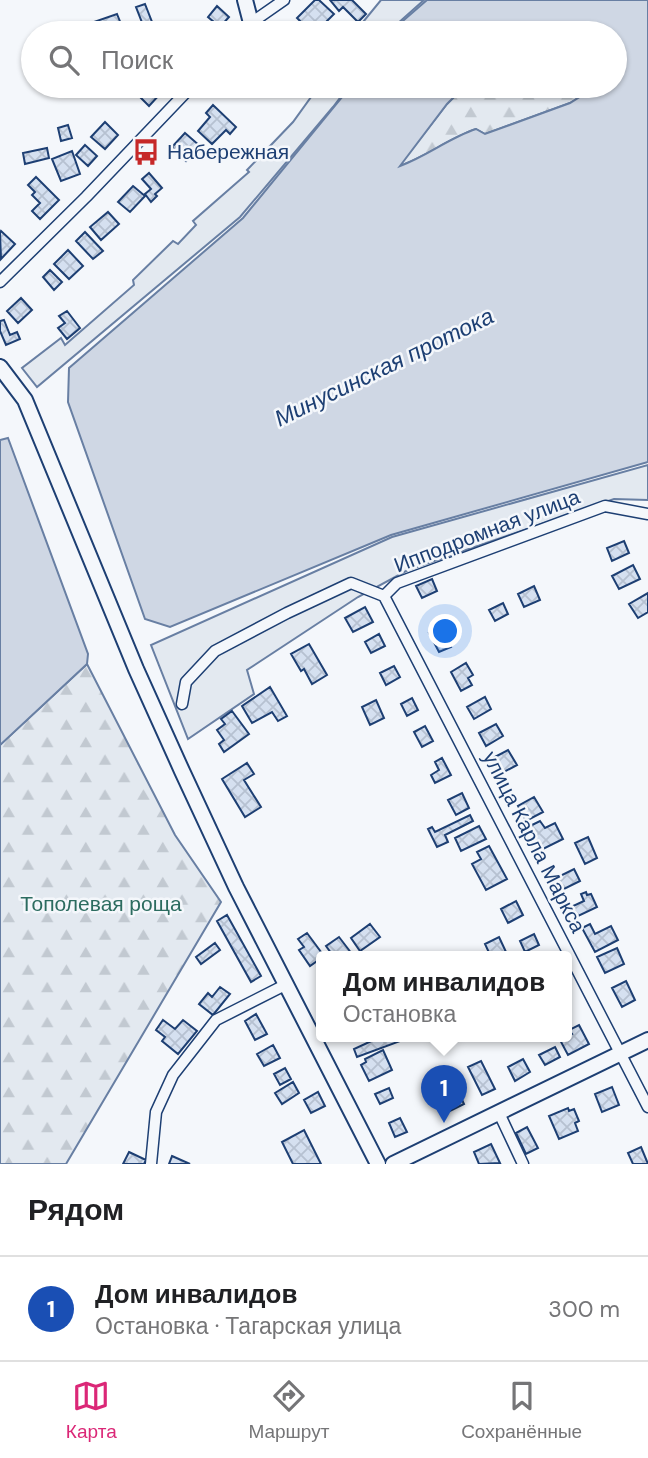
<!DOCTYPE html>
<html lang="ru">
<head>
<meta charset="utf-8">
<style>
  :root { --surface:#fff; --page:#f2f2f2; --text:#202124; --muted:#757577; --line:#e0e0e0; --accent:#db2777 }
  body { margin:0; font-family:"DM Sans",sans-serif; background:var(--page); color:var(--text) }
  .you { position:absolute; left:446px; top:632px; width:24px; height:24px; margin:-18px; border:5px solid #fff; border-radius:50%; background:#1a73e8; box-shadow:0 0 0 10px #1a73e833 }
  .badge { display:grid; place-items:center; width:46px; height:46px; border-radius:50%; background:var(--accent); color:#fff; font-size:23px; font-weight:700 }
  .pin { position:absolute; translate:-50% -58px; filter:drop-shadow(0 2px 4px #0008) }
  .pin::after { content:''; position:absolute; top:37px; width:24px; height:21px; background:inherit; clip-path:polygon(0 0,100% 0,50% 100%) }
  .popup { position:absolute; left:316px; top:951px; width:256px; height:91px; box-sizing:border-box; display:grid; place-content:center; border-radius:7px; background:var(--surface); filter:drop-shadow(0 2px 5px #0005); font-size:23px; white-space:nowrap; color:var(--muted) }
  .popup b { font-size:26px; color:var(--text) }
  .popup::after { content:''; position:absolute; left:50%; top:100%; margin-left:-14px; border:14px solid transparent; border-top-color:var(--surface) }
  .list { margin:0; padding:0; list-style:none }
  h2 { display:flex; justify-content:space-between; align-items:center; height:91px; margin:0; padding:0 28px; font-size:30px }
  h2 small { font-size:23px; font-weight:400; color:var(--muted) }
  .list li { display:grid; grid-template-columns:46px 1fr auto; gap:21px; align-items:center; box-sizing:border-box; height:105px; padding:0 28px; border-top:2px solid var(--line) }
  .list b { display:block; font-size:26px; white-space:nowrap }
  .list p { margin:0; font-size:23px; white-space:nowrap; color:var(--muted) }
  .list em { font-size:23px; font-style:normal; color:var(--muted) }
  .icon { flex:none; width:38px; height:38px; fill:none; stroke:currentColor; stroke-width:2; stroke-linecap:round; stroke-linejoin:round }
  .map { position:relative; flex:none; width:648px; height:1164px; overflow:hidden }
  .search { position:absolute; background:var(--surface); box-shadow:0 2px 5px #0004; left:21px; right:21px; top:21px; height:77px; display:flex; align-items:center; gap:18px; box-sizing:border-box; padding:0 24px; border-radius:38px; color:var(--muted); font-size:26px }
  .sheet { height:196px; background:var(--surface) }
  nav { display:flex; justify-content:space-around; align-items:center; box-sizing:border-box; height:98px; border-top:2px solid var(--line); background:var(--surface); font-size:19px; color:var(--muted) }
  nav a { display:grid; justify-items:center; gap:4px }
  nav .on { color:var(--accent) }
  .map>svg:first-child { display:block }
  .forest { fill:url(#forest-firs); stroke:#687fa3; stroke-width:2 }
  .green { fill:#e3e9f0; stroke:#687fa3; stroke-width:2 }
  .water { fill:#cfd7e4; stroke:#687fa3; stroke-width:2 }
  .building { fill:url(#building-cross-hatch); stroke:#1d3f73; stroke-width:2 }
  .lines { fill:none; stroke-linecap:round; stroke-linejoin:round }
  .street-casing { stroke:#1d3f73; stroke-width:13 }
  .secondary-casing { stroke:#1d3f73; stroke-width:18 }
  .street { stroke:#f4f7fb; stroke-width:10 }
  .secondary { stroke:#f4f7fb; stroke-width:14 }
  .labels { text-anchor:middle; stroke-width:5; stroke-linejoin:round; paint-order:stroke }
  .poi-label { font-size:21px; fill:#1d3f73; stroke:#f4f7fb; text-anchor:start }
  .street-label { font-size:21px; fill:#1d3f73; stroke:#f4f7fb }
  .park-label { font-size:21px; fill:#2c6c60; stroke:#f4f7fb }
  .water-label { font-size:23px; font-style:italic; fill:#1d3f73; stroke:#f4f7fb }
</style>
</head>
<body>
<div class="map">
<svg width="648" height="1164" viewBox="0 0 648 1164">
  <defs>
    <pattern id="forest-firs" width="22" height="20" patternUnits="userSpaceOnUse" patternTransform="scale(1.75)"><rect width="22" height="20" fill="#e3e9f0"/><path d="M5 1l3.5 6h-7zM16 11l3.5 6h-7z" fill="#c2c9d1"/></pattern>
    <pattern id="building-cross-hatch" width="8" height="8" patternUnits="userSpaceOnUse" patternTransform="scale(1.75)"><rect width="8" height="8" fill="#d5e0f0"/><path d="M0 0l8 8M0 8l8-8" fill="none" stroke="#b6c1d1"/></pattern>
  </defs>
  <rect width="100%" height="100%" fill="#f4f7fb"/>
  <!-- forest -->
  <path class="forest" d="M465,86H597L570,103L485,134L476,129C449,138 426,157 399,166L447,104Z
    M87,664L175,835L221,902L66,1164H0V745Z"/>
  <!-- green -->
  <path class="green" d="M381,0H424L387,33H354Z
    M319,86H349L333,107L240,217L37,387L22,368L61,338L65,345L134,285L133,280L173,241L178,244L196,225L193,221L249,172L247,170L293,122Z
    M648,465V500L614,499L408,570L358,597L247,670L254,694L188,739L151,645L392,537Z"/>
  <!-- water -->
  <path class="water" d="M427,0H648V462L391,535L170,627L145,619L68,402L69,368L243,218L351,86H465L447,104L400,166C427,156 449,138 476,129L485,134L570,103L597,86H615V33H389Z
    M8,438L88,654L87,664L0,745V440Z"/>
  <!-- building -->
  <path class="building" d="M315,0H319L334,14L315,33H312L297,18Z
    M330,0H352L366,14L358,22L343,7L339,11Z
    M145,4L152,22L143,25L136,7Z
    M217,6L229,17L220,27L208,17Z
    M117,14L121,24L108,29L109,33H88L85,25Z
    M203,25L211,33H195Z
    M287,26L294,33H280Z
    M145,86H151L160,94L149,106L137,94Z
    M254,86H270L263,94Z
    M213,105L236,127L230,134L226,130L212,144L198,131L210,117L206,113Z
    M105,122L118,135L105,149L91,137Z
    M68,125L72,138L61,141L58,128Z
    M185,133L200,146L186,161L172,147Z
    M85,145L97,156L88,166L76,155Z
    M47,148L49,158L25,164L23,153Z
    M72,151L80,174L61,181L52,159Z
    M149,173L162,188L155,194L157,196L151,202L145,194L151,189L142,179Z
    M36,177L59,200L40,219L32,211L40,203L32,195L35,192L28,185Z
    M133,186L145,196L130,212L118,202Z
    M108,212L119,224L101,240L90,227Z
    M1,231L15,244L1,259L0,233Z
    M85,232L103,251L93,259L76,241Z
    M68,250L83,266L69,279L54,264Z
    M50,270L62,282L54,290L43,277Z
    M21,298L32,310L18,323L7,311Z
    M67,311L80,328L67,339L58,328L65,323L59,316Z
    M4,320L10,335L17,332L20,339L6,345L0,331V321Z
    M624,541L629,553L612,561L607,548Z
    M633,565L640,579L619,589L612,576Z
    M432,579L437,591L422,598L416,586Z
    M534,586L540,600L524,607L518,594Z
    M648,593V612L638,618L629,604Z
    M503,603L508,614L495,621L489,610Z
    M365,607L373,622L353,632L345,618Z
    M453,620L460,633L447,639L451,647L439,652L429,633Z
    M379,634L385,646L371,653L365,642Z
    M309,644L327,675L312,684L304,669L301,671L291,654Z
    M466,663L473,675L468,678L472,685L461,691L451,672Z
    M394,666L400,677L386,685L380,673Z
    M270,687L287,716L278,721L272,712L252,723L242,706Z
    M485,697L491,709L474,719L467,707Z
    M412,698L418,710L407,716L401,704Z
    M376,700L384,718L370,725L362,707Z
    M232,711L249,734L224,752L219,744L224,740L217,730L225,724L221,719Z
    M496,724L503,736L486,746L479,733Z
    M425,726L433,741L422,747L414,732Z
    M508,750L517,765L502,773L493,758Z
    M442,758L451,775L435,783L431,775L439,770L435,762Z
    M247,763L254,774L244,780L261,807L245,817L222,779Z
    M462,793L469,808L456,815L448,800Z
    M534,797L543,812L526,821L518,806Z
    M470,815L473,821L445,835L448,842L437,847L428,829L432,827L435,832Z
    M540,821L545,828L555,823L563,839L541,850L528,827Z
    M479,826L486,839L461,851L455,838Z
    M588,837L597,858L585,864L575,843Z
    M489,846L507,879L486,890L472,864L481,859L477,852Z
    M574,869L580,881L562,890L556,878Z
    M586,892L587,895L591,894L597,907L576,917L571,907L584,901L581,894Z
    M516,901L523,915L508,923L501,909Z
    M227,915L261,976L251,982L217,921Z
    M370,924L380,937L360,951L351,938Z
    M590,924L595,934L611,926L618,940L595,952L582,928Z
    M307,933L324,956L310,966L299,950L304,947L298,939Z
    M534,934L539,945L525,952L520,941Z
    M339,937L352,954L348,957H334L326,946Z
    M499,937L506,952L491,957L485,944Z
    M215,943L220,950L201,964L196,957Z
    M617,948L624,964L605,973L597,957Z
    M626,981L635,1000L622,1007L612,988Z
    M220,987L230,994L213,1015L199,1004L208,993L212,997Z
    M256,1014L267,1034L255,1040L245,1021Z
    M163,1020L175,1029L183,1020L197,1031L178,1054L162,1041L165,1037L156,1030Z
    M579,1025L589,1044L568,1055L560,1040L572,1034L569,1030Z
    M380,1037H402L403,1040L357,1057L354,1049Z
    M273,1045L280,1058L264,1066L257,1054Z
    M555,1047L560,1057L545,1065L539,1055Z
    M383,1050L392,1070L369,1081L361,1065L366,1062L365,1059Z
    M523,1059L530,1072L515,1081L508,1067Z
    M481,1061L495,1089L482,1095L468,1067Z
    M285,1068L291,1079L280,1085L274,1074Z
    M293,1082L299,1093L282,1104L275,1093Z
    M612,1087L619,1105L602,1112L595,1094Z
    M389,1088L393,1098L380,1104L375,1094Z
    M457,1089L464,1104L450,1111L443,1096Z
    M318,1092L325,1106L311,1113L304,1100Z
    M568,1108L569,1111L574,1109L579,1121L575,1123L578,1131L559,1139L549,1116Z
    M400,1118L407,1132L395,1137L389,1123Z
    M527,1127L538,1148L526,1154L516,1133Z
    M304,1130L321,1164H293L282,1142Z
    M491,1144L500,1163L479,1164L474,1152Z
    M641,1147L648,1164H633L628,1153Z
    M129,1152L146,1160L144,1164H123Z
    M172,1156L190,1164H169Z"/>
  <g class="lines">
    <defs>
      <path id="street" d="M242,33L251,23L284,0
        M0,282L86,197L192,86
        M384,596L648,1107
        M182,704L186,682L215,651L287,613L351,583L384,596L397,583L605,506L648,514
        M499,1113L523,1164
        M151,1164L156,1112L173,1075L216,1020L285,985"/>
      <path id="secondary" d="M245,0L251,23
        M0,367L25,400L136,669L182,771L236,887L378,1164
        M393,1164L648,1040"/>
    </defs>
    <!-- street casing -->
    <use href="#street" class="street-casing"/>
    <!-- secondary casing -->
    <use href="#secondary" class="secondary-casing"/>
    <!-- street -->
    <use href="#street" class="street"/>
    <!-- secondary -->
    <use href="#secondary" class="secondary"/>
  </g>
  <!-- icons -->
  <defs>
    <symbol id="bus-bare" viewBox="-9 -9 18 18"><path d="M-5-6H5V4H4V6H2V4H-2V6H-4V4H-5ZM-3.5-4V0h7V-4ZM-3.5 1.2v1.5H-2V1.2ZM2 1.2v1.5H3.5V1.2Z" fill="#c62828" stroke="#f4f7fb" stroke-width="2.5" paint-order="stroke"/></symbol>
  </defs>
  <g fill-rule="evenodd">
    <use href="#bus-bare" x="127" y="133" width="38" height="38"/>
  </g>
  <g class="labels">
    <!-- poi labels -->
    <g class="poi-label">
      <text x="167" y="159">Набережная</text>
    </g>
    <!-- street labels -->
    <g class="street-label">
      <text transform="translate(487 531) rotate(-21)" y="7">Ипподромная улица</text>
      <text transform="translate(534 842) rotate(63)" y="7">улица Карла Маркса</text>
    </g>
    <!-- park labels -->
    <g class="park-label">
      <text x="101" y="911">Тополевая роща</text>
    </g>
    <!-- water labels -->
    <g class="water-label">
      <text transform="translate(384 367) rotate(-26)" y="8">Минусинская протока</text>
    </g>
  </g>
</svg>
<div class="you"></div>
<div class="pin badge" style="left:444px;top:1123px;background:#1a4fb4">1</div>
<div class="popup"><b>Дом инвалидов</b>Остановка</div>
<div class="search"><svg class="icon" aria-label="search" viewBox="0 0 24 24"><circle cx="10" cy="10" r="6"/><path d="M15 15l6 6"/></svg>Поиск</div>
</div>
<section class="sheet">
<h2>Рядом<small></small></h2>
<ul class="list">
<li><span class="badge" style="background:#1a4fb4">1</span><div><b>Дом инвалидов</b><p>Остановка · Тагарская улица</p></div><em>300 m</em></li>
</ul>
</section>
<nav>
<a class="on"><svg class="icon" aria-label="map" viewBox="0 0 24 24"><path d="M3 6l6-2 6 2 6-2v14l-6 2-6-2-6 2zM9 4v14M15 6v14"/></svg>Карта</a>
<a><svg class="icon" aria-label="directions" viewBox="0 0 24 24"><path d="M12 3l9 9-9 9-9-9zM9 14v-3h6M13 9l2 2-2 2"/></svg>Маршрут</a>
<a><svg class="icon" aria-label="saved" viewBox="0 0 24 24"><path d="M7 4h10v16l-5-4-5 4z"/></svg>Сохранённые</a>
</nav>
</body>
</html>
